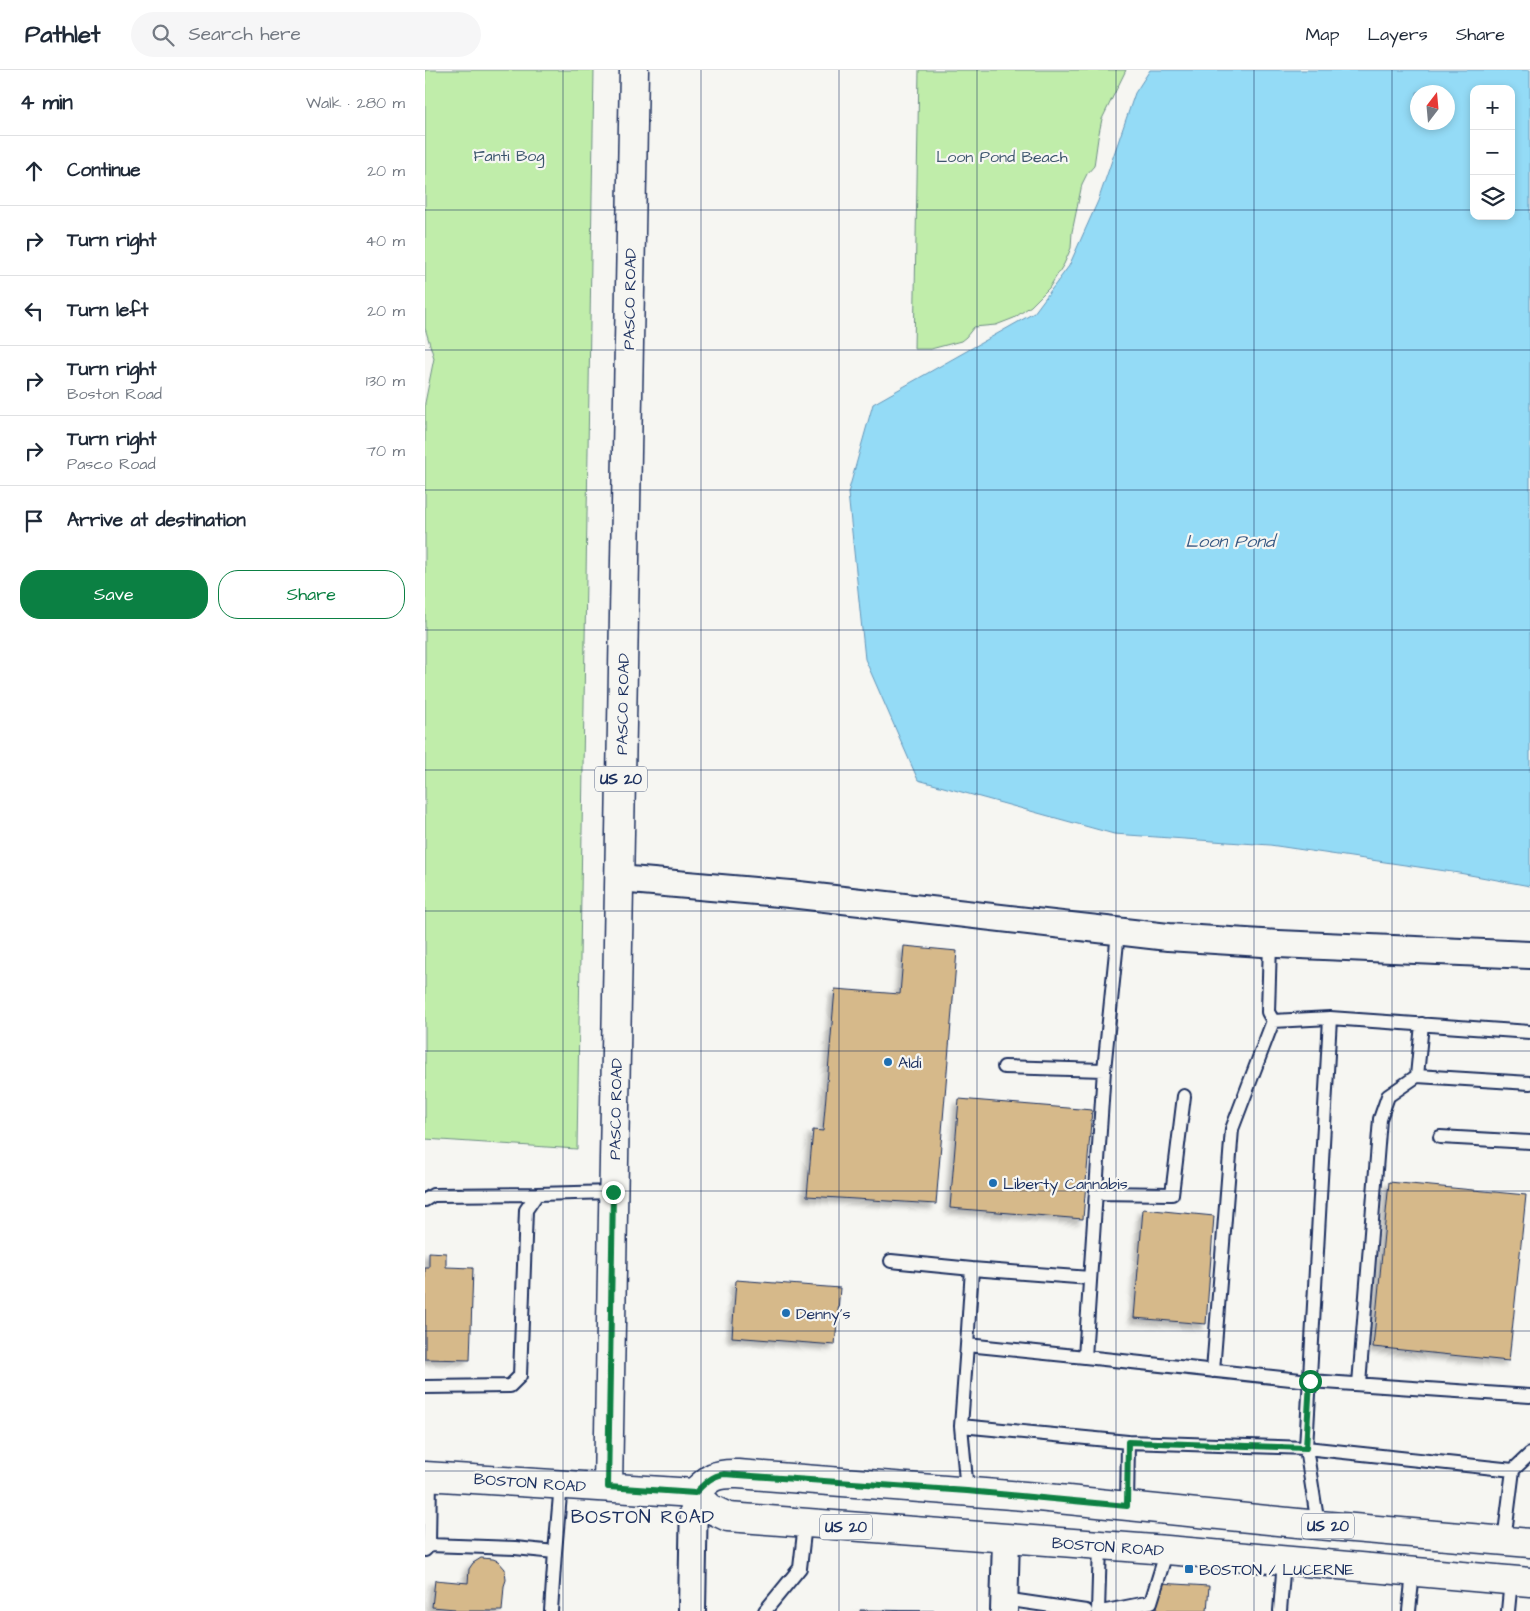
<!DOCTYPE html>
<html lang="en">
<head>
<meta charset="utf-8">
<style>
  :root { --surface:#fff; --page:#f6f6f7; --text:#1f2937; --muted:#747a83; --line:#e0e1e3; --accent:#0b8043 }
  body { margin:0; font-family:"Architects Daughter",sans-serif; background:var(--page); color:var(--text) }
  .controls { position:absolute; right:15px; top:15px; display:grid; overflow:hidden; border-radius:10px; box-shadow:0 2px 8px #0003 }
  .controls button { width:45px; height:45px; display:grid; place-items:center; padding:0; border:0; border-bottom:1px solid var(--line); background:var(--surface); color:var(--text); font:25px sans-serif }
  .compass { position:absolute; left:985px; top:15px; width:45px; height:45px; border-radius:50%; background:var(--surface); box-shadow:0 2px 8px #0003; rotate:16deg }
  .stop { position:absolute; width:15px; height:15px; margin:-11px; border:4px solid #0b8043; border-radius:50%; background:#fff }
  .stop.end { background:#0b8043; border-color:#fff; box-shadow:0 1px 5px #0008 }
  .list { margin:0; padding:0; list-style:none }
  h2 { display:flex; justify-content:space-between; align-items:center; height:65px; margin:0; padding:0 20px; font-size:21px }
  h2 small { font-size:16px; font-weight:400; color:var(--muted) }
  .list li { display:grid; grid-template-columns:32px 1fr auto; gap:15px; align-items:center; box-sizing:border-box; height:70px; padding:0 20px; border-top:1px solid var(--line) }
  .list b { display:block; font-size:19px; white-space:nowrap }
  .list p { margin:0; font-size:16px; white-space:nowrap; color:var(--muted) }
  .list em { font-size:16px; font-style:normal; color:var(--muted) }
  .actions { display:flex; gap:10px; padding:15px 20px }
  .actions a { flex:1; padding:11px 0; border:1px solid var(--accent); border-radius:20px; text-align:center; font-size:18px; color:var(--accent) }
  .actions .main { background:var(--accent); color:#fff }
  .icon { flex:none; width:28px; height:28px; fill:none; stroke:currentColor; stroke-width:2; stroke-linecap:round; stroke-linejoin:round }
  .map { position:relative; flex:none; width:1105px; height:1541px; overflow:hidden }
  header { display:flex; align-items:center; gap:30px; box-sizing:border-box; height:70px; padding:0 25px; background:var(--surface); border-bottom:1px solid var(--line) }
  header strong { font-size:24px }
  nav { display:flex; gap:28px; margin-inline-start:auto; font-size:18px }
  .search { width:350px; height:45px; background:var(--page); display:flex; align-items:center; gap:12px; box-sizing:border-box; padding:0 18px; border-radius:28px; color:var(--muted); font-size:19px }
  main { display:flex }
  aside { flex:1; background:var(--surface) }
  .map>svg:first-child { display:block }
  .green { fill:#c0edaa; stroke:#6e8e84 }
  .water { fill:#94dbf6; stroke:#6496b9; fill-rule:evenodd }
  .building { fill:#d6b98a; stroke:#1b2f5e; filter:url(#shadow) }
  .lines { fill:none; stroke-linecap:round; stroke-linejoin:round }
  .lane-casing { stroke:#1b2f5e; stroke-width:16 }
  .street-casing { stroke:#1b2f5e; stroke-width:30 }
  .primary-casing { stroke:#1b2f5e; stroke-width:31 }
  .lane { stroke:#f6f6f2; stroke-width:12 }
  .street { stroke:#f6f6f2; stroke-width:26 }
  .primary { stroke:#f6f6f2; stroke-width:28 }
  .route { stroke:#0b8043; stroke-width:6 }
  .grid { fill:none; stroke:#1b2f5e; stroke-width:1; stroke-opacity:0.55 }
  .poi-dot { fill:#1f6fb2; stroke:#f6f6f2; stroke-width:2 }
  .labels { text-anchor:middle; stroke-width:4.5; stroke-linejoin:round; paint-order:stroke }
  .shield { fill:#f6f6f2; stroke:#5d6b8a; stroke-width:1 }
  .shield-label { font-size:15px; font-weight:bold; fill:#1b2f5e }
  .park-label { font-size:16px; fill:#3c556d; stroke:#f6f6f2 }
  .street-label { font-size:16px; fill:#1b2f5e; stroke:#f6f6f2 }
  .poi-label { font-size:16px; fill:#1b2f5e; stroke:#f6f6f2; text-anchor:start }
  .water-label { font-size:18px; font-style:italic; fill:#395a84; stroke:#f6f6f2 }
  .quarter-label { font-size:19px; letter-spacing:1px; fill:#1b2f5e; stroke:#f6f6f2 }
</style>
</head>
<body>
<header>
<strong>Pathlet</strong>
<div class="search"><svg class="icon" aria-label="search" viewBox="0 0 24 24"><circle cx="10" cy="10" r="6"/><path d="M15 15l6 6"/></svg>Search here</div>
<nav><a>Map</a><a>Layers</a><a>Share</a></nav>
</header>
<main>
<aside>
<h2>4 min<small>Walk · 280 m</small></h2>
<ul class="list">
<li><svg class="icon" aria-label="ahead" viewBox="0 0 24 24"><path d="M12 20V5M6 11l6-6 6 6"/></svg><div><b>Continue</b></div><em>20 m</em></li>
<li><svg class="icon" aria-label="right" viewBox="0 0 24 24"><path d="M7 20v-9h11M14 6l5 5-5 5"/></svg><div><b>Turn right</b></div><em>40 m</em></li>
<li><svg class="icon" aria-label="left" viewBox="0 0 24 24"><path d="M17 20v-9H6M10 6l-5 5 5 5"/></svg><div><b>Turn left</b></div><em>20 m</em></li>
<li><svg class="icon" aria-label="right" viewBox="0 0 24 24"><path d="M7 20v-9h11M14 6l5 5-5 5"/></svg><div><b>Turn right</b><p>Boston Road</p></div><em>130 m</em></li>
<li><svg class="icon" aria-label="right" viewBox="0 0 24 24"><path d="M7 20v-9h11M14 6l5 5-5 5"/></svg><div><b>Turn right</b><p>Pasco Road</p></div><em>70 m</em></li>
<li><svg class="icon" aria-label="arrive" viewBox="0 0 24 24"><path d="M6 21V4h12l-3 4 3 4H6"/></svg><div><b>Arrive at destination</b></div></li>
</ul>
<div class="actions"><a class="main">Save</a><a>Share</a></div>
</aside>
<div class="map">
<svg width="1105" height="1541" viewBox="0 0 1105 1541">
  <defs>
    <filter id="shadow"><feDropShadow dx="-4.5" dy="4.5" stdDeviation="2.5" flood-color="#0004"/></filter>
  </defs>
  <rect width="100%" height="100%" fill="#f6f6f2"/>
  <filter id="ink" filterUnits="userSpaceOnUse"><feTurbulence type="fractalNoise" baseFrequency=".02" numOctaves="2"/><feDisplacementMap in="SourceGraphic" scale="10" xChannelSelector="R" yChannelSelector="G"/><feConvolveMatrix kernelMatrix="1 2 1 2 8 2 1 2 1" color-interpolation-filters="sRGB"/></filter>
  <g filter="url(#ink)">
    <!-- green -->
    <path class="green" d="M0,0H169L152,1079L0,1069V333L9,288L0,258Z
      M494,0H701L677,49L673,68L669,96L662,104L657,114L647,162L646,178L639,194L624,218L606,236L589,248L571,255L549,257L541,267L536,271L506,279H489Z"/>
    <!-- water -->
    <path class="water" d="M725,0H1105V816L1034,803L845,775L689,764L493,710L440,589L423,423L448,334L609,243L644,196L673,131L710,23ZM1049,19H1086V146H1049ZM992,22H1022V52H992Z"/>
    <!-- building -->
    <path class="building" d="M479,876L532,881L511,1134L382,1126L388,1060L398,1061L410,919L475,924Z
      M534,1029L667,1040L658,1149L525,1138Z
      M964,1112L1101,1125L1084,1291L948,1277Z
      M718,1139L789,1146L781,1254L709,1248Z
      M4,1182L21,1183V1197L48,1198L45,1290L0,1289V1198H4Z
      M311,1210L415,1218L410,1275L307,1267Z
      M56,1488L68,1489L73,1491L80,1499L81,1510L79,1516L77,1541H30V1539L7,1537L10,1510L43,1513L44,1499L48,1493Z
      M734,1513L784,1516L782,1541H732Z
      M435,1540L519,1541H435Z"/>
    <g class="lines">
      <defs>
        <path id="lane" d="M693,862L679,1000L660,1287L542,1275L536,1356L703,1372L702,1436
          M845,873L843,942L848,951L905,948
          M997,954L992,1006L1105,1013
          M579,997L679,1000
          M1015,1067L1105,1072
          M671,1123L747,1124L759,1026
          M0,1130L8,1125L112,1124
          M466,1191L547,1199L542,1275
          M547,1199L665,1208
          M660,1287L885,1311L1105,1326
          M788,1301L807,1059L848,951
          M934,1314L955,1049L963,1026L992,1006
          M0,1317L85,1316L95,1306L101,1140L112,1124L188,1122
          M536,1356L542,1421
          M703,1372L881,1378L1088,1400
          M893,1455L881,1378L905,948L1105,962
          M1079,1471L1088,1400L1105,1384
          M4,1475L90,1478L130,1482L126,1541
          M0,1480L4,1475L5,1406
          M130,1482L136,1414
          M579,1529L661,1541
          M340,1541L375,1498L380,1454
          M673,1541L675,1475
          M681,1541L726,1532L742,1480
          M855,1541L859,1490
          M984,1541L988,1502
          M1083,1541L1086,1510"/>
        <path id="street" d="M194,809L365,824L743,867L853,874L1105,885
          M267,1541L269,1423
          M579,1541L581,1468"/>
        <path id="primary" d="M0,1406L269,1423L284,1438L303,1447L742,1480L1105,1512
          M183,1417L209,0
          M269,1423C285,1407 290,1403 313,1404L613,1427L893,1455L1105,1473"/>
      </defs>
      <!-- lane casing -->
      <use href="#lane" class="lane-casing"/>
      <!-- street casing -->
      <use href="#street" class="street-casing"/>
      <!-- primary casing -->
      <use href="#primary" class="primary-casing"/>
      <!-- lane -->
      <use href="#lane" class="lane"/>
      <!-- street -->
      <use href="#street" class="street"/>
      <!-- primary -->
      <use href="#primary" class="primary"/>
    </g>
  </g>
  <g class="lines" filter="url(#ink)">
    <!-- route -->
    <path class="route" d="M188,1122L183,1417L270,1423C279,1414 286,1406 299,1404L542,1421L702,1436L703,1372L881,1378L885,1311"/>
  </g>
  <!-- grid -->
  <path class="grid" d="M138,0V1541M276,0V1541M414,0V1541M552,0V1541M691,0V1541M829,0V1541M967,0V1541M0,140H1049M1086,140H1105M0,280H1105M0,420H1105M0,560H1105M0,700H1105M0,841H1105M0,981H1105M0,1121H1105M0,1261H1105M0,1401H1105"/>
  <!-- markers -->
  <g class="poi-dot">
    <circle cx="463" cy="992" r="5"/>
    <circle cx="568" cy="1113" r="5"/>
    <circle cx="361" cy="1243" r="5"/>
    <rect x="759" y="1494" width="10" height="10" rx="2.5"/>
  </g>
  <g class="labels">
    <!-- shield labels -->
    <g class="shield">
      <rect x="170" y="696.5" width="52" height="25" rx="4"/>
      <rect x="877" y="1443.5" width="52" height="25" rx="4"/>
      <rect x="395" y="1444.5" width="52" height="25" rx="4"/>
    </g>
    <g class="shield-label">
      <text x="196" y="714">US 20</text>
      <text x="903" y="1461">US 20</text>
      <text x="421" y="1462">US 20</text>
    </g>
    <!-- park labels -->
    <g class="park-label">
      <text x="84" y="91">Fanti Bog</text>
      <text x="577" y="92">Loon Pond Beach</text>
    </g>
    <!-- street labels -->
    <g class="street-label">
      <text transform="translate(204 229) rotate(-89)" y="6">PASCO ROAD</text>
      <text transform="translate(197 634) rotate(-89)" y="6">PASCO ROAD</text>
      <text transform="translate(190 1039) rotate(-89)" y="6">PASCO ROAD</text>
      <text transform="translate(105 1412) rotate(4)" y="6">BOSTON ROAD</text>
      <text transform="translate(683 1476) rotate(4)" y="6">BOSTON ROAD</text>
    </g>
    <!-- poi labels -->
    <g class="poi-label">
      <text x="473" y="998">Aldi</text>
      <text x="578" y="1119">Liberty Cannabis</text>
      <text x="371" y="1249">Denny's</text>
      <text x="774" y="1505">BOSTON / LUCERNE</text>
    </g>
    <!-- water labels -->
    <g class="water-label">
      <text x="805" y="477">Loon Pond</text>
    </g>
    <!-- quarter labels -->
    <g class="quarter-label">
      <text x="218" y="1453">BOSTON ROAD</text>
    </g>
  </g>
</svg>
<div class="controls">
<button>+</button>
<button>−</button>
<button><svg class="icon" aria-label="layers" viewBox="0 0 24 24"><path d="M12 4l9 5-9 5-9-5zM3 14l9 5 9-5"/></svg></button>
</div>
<svg class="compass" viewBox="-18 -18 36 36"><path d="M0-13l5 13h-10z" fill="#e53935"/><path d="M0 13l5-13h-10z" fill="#747a83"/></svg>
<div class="stop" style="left:885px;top:1311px"></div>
<div class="stop end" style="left:188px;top:1122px"></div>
</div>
</main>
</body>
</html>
